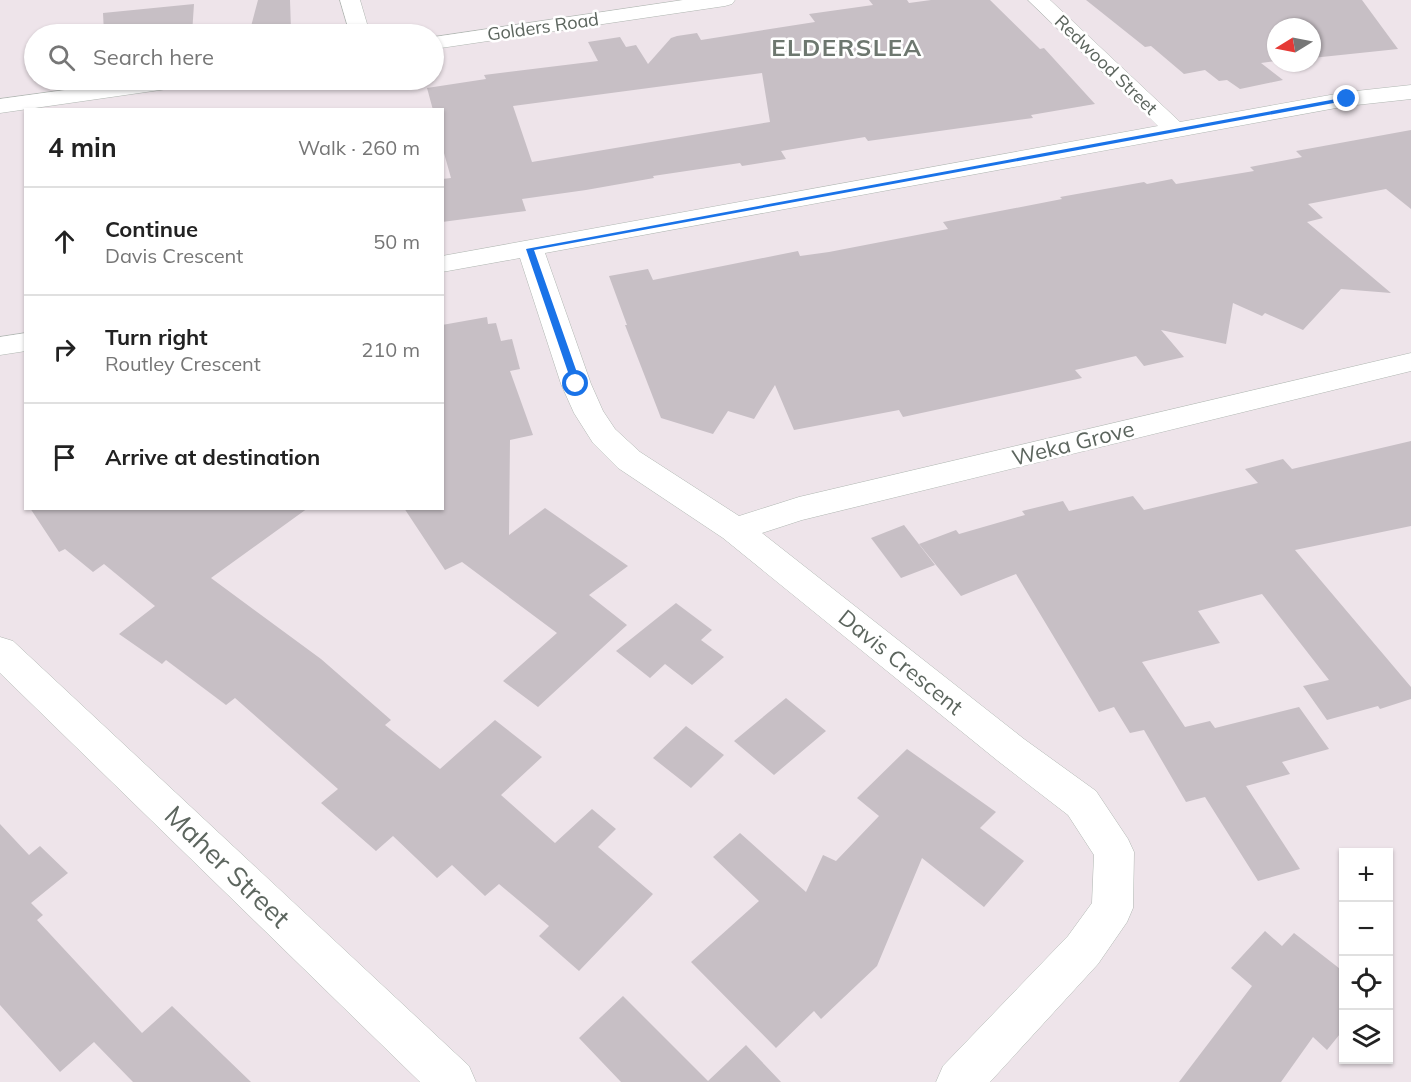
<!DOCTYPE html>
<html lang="en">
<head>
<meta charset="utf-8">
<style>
  :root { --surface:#fff; --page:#f6f6f6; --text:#222; --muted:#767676; --line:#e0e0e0 }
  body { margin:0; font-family:Mulish,sans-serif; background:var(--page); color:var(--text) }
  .controls { position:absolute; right:18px; bottom:18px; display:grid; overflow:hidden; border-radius:0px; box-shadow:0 2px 4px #0004 }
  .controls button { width:54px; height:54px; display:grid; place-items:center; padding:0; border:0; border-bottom:2px solid var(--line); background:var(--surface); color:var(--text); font:30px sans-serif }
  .compass { position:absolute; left:1267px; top:18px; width:54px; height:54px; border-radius:50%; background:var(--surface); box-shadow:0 2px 4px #0004; rotate:260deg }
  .stop { position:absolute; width:18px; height:18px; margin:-14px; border:4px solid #1a73e8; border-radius:50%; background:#fff }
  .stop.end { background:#1a73e8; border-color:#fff; box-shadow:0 2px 6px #0008 }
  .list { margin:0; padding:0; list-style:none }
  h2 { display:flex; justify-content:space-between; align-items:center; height:78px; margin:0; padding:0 24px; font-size:26px }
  h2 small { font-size:20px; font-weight:400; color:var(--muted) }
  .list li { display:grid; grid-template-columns:39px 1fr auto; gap:18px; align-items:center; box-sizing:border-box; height:108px; padding:0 24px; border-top:2px solid var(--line) }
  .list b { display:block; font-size:22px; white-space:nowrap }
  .list p { margin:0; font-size:20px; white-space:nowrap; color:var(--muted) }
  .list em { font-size:20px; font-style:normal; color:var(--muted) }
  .icon { flex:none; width:33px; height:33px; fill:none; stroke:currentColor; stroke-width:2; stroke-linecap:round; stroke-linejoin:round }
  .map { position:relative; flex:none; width:1411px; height:1082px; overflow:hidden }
  .search { position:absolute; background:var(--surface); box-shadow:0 2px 4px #0004; left:24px; top:24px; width:420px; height:66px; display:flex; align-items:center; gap:15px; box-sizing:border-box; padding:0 21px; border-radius:33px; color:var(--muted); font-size:22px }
  .panel { position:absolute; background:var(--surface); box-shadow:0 2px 4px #0004; left:24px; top:108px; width:420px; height:402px; border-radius:0px }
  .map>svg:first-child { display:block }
  .building { fill:#c7bfc5; fill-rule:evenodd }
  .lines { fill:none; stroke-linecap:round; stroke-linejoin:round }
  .minor-casing { stroke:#b0b7b2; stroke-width:1 }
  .minor { fill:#fff; fill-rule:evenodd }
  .route { fill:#1a73e8 }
  .labels { text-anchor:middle; stroke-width:5; stroke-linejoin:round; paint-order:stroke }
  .far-street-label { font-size:18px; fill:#5c655e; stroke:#fff }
  .street-label { font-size:22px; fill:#5c655e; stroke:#fff }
  .far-district-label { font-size:24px; font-weight:bold; letter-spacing:1.5px; fill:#6d776f; stroke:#fff }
  .near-street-label { font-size:27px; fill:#5c655e; stroke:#fff }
</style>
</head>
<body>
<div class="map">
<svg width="1411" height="1082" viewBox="0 0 1411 1082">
  <rect width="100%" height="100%" fill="#eee4ea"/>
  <!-- building -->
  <path class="building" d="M258,0H290L291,30L249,34Z
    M869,0H907L909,3L931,0H990L1040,49L1044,48L1095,104L1031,115L1033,118L868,141L865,137L781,151L786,159L742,166L740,163L653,176L654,178L586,190L522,199L526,211L442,222V179L451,178L442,146V110H433L427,88L486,79L484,75L598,61L588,42L620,37L626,47L636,45L648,64L671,38L677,36L697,33L701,40L815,22L809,14L873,5ZM762,73L770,122L532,162L513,106Z
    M1086,0H1362L1398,49L1312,58V27H1276V61L1261,63L1283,80L1240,89L1227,80L1219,81L1205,70L1184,74L1151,46L1145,47Z
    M194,4L192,34H104L103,13Z
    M1411,130V209L1386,189L1308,204L1323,218L1307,222L1391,293L1341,289L1303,330L1265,313L1262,316L1233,303L1226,344L1161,330L1184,357L1144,366L1136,356L1075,370L1082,378L903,417L899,410L794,430L775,385L754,419L728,411L713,434L661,418L625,325H627L609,276L648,269L653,280L798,251L800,256L829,252L948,229L943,222L1062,199L1060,197L1144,182L1147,184L1172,179L1176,184L1254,171L1250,167L1302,157L1296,151Z
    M487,317L488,324L496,323L501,341L512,339L520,369L510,371L533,435L510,440L509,535L545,508L628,566L589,595L627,625L538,707L503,681L557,633L462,562L445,570L404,508H442V325Z
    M1411,441V526L1295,550L1411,687V699L1380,709L1378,706L1327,720L1303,686L1329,680L1262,594L1198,611L1220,643L1142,662L1185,727L1210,721L1215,728L1299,707L1329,749L1282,762L1290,774L1246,786L1300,869L1258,881L1205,797L1186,802L1144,730L1130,733L1114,707L1099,712L1016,574L961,596L919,544L956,530L959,534L1025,515L1022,511L1063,501L1069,511L1133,496L1144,510L1258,483L1245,469L1283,459L1292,469Z
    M30,508H308L211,578L321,659L391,720L385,725L440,769L495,720L542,757L501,795L555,843L592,809L616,829L598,847L653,894L579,971L539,936L549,926L499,884L485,896L452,865L437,878L393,836L376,851L321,803L338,789L235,698L226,705L166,660L162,664L119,634L155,606L104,564L93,572L65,549L59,552Z
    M904,525L935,565L901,578L871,538Z
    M676,603L712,630L701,640L724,657L692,685L665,664L650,678L616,651Z
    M786,698L826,731L774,775L734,741Z
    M686,726L724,755L691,788L653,758Z
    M907,749L996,812L980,828L1024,861L984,907L922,858L877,966L821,1019L814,1011L776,1048L691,962L759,901L713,857L740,833L806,892L823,855L836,861L879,816L857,798Z
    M0,824L29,855L40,846L68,873L31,903L43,915L37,920L142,1033L172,1006L251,1082H133L94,1042L60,1072L0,1005Z
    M1265,931L1282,946L1294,933L1344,972V1029L1327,1050L1313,1037L1281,1082H1179L1252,986L1231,968Z
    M623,996L708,1081L746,1045L781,1082H621L579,1038Z"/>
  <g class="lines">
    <defs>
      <path id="minor" d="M340,0H360L370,34H350Z
        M683,0H735L732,4L725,6L434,49V37Z
        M1028,0H1050L1180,122L1347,92L1411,85V99L1347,106L545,253L591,384L603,411L615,429L640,452L739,516L799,497L1411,353V371L802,520L762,533L1024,739L1096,791L1128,839L1134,852L1133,908L1127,922L1098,964L990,1082H936L943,1066L1068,936L1092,903L1094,855L1068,815L998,761L723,538L618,468L593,443L574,413L561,384L520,258L442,272V256L1158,126Z
        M137,80H192L189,85L181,87L0,113V99Z
        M26,333V351L0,355V337Z
        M0,637L13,641L469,1066L476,1082H420L0,673Z"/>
    </defs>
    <!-- minor casing -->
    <use href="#minor" class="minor-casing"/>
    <!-- minor -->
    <use href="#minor" class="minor"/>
  </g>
  <!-- route -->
  <path class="route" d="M1347,97L1350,100L534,250L581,384L576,387L572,384L526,249Z"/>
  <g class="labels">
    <!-- far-street labels -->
    <g class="far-street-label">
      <text transform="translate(543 27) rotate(-8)" y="6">Golders Road</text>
      <text transform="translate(1106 65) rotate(44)" y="6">Redwood Street</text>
    </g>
    <!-- street labels -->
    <g class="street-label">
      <text transform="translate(1073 443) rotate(-14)" y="8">Weka Grove</text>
      <text transform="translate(901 662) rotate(39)" y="8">Davis Crescent</text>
    </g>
    <!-- far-district labels -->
    <g class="far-district-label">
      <text x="847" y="56">ELDERSLEA</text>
    </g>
    <!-- near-street labels -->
    <g class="near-street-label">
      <text transform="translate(227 867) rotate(44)" y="9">Maher Street</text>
    </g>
  </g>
</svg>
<div class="controls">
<button>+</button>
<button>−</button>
<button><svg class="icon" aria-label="locate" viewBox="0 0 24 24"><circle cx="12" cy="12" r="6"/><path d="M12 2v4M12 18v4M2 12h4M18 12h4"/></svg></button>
<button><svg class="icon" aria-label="layers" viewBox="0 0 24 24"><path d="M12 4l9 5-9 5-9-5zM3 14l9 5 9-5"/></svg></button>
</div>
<svg class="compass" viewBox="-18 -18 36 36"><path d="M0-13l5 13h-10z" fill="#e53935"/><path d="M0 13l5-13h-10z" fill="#767676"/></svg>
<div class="stop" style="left:576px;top:384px"></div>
<div class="stop end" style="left:1347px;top:99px"></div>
<div class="search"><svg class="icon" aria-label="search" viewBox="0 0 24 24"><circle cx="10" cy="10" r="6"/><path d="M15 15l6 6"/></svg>Search here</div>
<section class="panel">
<h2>4 min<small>Walk · 260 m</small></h2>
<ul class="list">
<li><svg class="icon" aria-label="ahead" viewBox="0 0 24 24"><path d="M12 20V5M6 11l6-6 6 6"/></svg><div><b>Continue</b><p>Davis Crescent</p></div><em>50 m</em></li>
<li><svg class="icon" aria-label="right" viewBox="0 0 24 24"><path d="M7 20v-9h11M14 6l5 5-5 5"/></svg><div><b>Turn right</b><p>Routley Crescent</p></div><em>210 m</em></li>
<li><svg class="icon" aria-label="arrive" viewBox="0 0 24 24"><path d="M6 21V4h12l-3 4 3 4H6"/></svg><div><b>Arrive at destination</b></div></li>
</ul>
</section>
</div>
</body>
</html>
